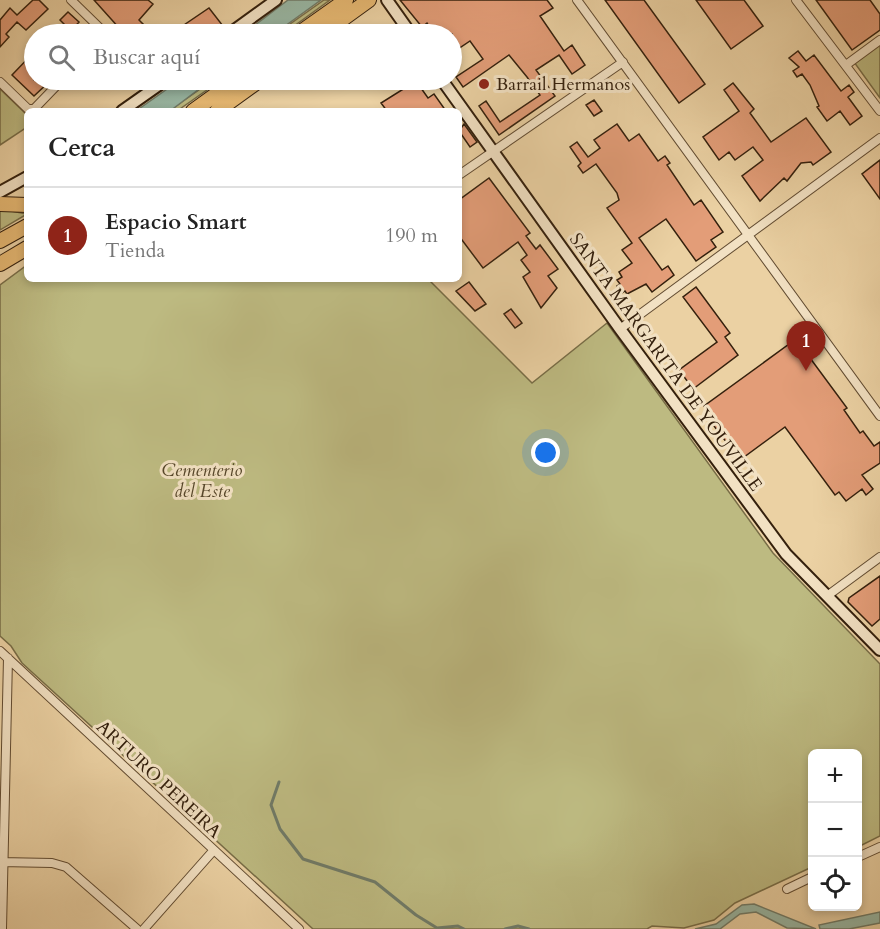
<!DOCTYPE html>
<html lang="es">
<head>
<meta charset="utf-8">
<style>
  :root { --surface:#fff; --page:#f2f2f2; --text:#222; --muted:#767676; --line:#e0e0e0; --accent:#8f2418 }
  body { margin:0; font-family:Cardo,serif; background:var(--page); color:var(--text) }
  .controls { position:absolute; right:18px; bottom:18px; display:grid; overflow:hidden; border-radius:9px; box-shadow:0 3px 9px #0003 }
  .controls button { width:54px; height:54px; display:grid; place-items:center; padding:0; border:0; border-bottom:2px solid var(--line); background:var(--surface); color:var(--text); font:30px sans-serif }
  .you { position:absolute; left:546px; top:453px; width:21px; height:21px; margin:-15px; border:4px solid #fff; border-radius:50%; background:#1a73e8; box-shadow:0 0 0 9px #1a73e833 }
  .badge { display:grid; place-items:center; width:39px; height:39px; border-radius:50%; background:var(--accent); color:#fff; font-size:20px; font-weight:700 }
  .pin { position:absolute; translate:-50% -50px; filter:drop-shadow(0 2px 3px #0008) }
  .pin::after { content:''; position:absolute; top:32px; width:21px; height:18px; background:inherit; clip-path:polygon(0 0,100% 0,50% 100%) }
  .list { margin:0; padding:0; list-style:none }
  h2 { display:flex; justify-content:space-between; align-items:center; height:78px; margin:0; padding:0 24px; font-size:26px }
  h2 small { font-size:20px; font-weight:400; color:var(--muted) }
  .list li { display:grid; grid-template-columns:39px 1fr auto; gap:18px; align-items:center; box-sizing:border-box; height:96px; padding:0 24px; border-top:2px solid var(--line) }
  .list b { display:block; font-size:22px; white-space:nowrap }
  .list p { margin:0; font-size:20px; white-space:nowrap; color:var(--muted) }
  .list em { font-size:20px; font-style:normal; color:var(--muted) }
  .icon { flex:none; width:33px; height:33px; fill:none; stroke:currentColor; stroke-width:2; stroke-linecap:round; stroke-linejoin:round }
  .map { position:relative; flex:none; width:880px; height:929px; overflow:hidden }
  .search { position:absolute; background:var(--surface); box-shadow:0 3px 9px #0003; left:24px; top:24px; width:438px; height:66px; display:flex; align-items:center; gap:15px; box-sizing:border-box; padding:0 21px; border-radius:33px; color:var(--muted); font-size:22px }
  .panel { position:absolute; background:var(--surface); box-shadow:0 3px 9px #0003; left:24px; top:108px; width:438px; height:174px; border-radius:9px }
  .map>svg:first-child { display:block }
  .green { fill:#bdba81; stroke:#786d47; stroke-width:1.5 }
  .water { fill:#98b7a4; stroke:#707b68; stroke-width:1.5 }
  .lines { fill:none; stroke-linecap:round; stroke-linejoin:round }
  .stream { stroke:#707b68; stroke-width:3 }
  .building { fill:#e39d78; stroke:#34200d; stroke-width:1.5 }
  .street-casing { stroke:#624c32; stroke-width:10 }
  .secondary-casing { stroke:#34200d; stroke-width:14 }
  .highway-casing { stroke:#34200d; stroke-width:16 }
  .street { stroke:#f2e1c3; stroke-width:8 }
  .secondary { stroke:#f2e1c3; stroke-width:10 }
  .highway { stroke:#e6b872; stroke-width:14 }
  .poi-dot { fill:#8f2418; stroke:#f2e1c3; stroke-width:2 }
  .labels { text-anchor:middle; stroke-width:6; stroke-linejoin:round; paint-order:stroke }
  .poi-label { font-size:18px; fill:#34200d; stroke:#f2e1c3; text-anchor:start }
  .street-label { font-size:18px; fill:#34200d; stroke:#f2e1c3 }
  .park-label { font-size:18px; font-style:italic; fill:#56462a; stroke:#f2e1c3 }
</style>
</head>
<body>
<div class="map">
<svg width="880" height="929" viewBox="0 0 880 929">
  <rect width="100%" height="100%" fill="#ebd1a3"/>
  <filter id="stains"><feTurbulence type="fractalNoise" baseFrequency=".00333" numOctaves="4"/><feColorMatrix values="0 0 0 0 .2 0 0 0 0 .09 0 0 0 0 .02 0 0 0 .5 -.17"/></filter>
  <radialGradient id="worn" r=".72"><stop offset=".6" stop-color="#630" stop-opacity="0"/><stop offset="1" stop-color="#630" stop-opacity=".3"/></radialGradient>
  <!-- green -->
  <path class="green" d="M324,0H330L283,34H276Z
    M880,44V98L854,62Z
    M213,80H221L177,111H169Z
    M0,89L27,115V127L0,145Z
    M0,209L27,214L0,230Z
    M27,265V279H428L532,383L607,323L773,553L880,664V836L858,847V754H812V867L735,903L714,920L684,928L652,926L647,929H313L22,663L11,646L0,636V285Z"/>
  <!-- water -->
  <path class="water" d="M288,0H321L274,34H243Z
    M180,80H211L170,111H136Z
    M754,904L816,929L787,928L756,912L740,914L720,929H695L716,924L742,905Z
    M880,912V923L849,929H820L819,925Z"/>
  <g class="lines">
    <!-- stream -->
    <path class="stream" d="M279,782L271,805L280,829L303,859L375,882L416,915L437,928L458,926L464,929
      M505,929L518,926L529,929"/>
  </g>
  <!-- building -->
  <path class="building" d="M33,0H39L48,9L26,30L17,22L6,34L9,37L0,47V20L10,8L17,15Z
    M94,0H148L153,4L139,20L144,25L133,34L124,26L120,29Z
    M400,0H547L553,8L540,16L564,51L572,45L585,65L572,74L559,55L536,70L555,96L499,135L479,106L486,101L500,122L540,95L527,77L509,55L463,87L456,77L483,59L470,41L452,53V34H434L427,23L422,27Z
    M605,0H644L705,84L679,103Z
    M696,0H744L763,26L731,49Z
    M816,0H870L880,14V30L852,50Z
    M209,8L223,26L212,34H184L178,29Z
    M68,12L79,22L71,31L60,20Z
    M798,51L806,61L814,55L841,91L849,85L854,92L848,97L862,116L850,125L840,111L827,121L817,107L819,106L810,85L802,74L797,77L793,71L799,67L789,58Z
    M34,52V80H51L34,96L12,75Z
    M416,81L428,98L434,94L446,111H387L381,103Z
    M733,83L754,109L750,113L771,142L806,118L831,152L813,165L811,162L801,163L787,181L784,178L760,201L742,176L763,160L753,147L735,160L729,152L719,160L703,137L739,111L724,90Z
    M594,100L602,111L594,116L586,105Z
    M464,124L477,142L470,147L459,131Z
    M617,124L629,141L639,134L658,161L665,156L670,163L667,165L694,205L701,200L723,232L711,240L716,247L696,261L666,219L639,238L662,270L668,266L674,275L652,292L646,284L627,294L625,291L622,293L617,286L620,284L617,280L622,277L619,272L632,263L622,250L632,243L607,208L619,200L617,193L596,164L583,173L578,166L581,163L570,147L577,142L588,157L600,148L594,140Z
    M880,160V199L862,174Z
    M489,178L530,233L526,236L536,249L540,245L558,269L548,276L557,288L541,308L523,277L530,272L521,260L527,255L518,242L483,268L459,236V200Z
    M469,282L486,304L475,311L456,291Z
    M696,287L730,333L725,337L738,355L693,389L679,370L717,342L683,297Z
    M511,309L522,323L515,328L504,314Z
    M796,339L847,408L844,410L860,433L863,431L874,446L880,442V463L862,475L873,489L866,495L862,489L846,501L839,492L835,495L785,427L740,460L704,413L707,411L704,406Z
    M880,576V619L872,626L848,602L849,598Z"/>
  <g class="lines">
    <defs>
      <path id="street" d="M71,0L106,34
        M577,0L880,416
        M796,0L880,111
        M846,65L880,40
        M0,82L28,109H34L62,80
        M459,175L623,62
        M620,329L880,138
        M827,596L880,557
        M0,651L299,929
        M858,857L880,847
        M0,862L52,863L66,867L137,929
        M787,889L812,877
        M2,929L8,658
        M144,929L213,851"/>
      <path id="secondary" d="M387,0L411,34
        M229,34L276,0
        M442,80L620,329L786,554L880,650
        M122,111L166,80
        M0,192L27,177"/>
      <path id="highway" d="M298,34L346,0
        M322,34L369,0
        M193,111L236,80
        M217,111L260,80
        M0,204L27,205
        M0,241L27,226
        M0,264L27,248"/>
    </defs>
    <!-- street casing -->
    <use href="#street" class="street-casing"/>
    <!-- secondary casing -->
    <use href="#secondary" class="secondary-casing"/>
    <!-- highway casing -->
    <use href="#highway" class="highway-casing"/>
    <!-- street -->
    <use href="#street" class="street"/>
    <!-- secondary -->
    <use href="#secondary" class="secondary"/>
    <!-- highway -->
    <use href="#highway" class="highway"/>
  </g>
  <!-- markers -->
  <circle class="poi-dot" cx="484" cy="84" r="6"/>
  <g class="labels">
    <!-- poi labels -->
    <g class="poi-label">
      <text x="496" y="90">Barrail Hermanos</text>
    </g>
    <!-- street labels -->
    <g class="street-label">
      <text transform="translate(666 362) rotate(54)" y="6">SANTA MARGARITA DE YOUVILLE</text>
      <text transform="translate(159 779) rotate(43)" y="6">ARTURO PEREIRA</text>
    </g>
    <!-- park labels -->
    <g class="park-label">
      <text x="202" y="476">Cementerio<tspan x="202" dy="21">del Este</tspan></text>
    </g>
  </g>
  <rect width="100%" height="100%" filter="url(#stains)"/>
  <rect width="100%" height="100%" fill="url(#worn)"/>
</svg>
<div class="controls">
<button>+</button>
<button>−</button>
<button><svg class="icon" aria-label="locate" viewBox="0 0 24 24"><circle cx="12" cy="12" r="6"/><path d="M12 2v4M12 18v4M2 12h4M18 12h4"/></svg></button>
</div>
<div class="you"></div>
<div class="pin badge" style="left:806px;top:371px">1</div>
<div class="search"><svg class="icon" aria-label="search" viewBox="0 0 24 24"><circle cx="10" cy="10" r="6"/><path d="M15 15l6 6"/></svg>Buscar aquí</div>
<section class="panel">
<h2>Cerca<small></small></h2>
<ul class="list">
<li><span class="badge">1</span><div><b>Espacio Smart</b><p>Tienda</p></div><em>190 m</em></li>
</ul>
</section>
</div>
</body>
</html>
